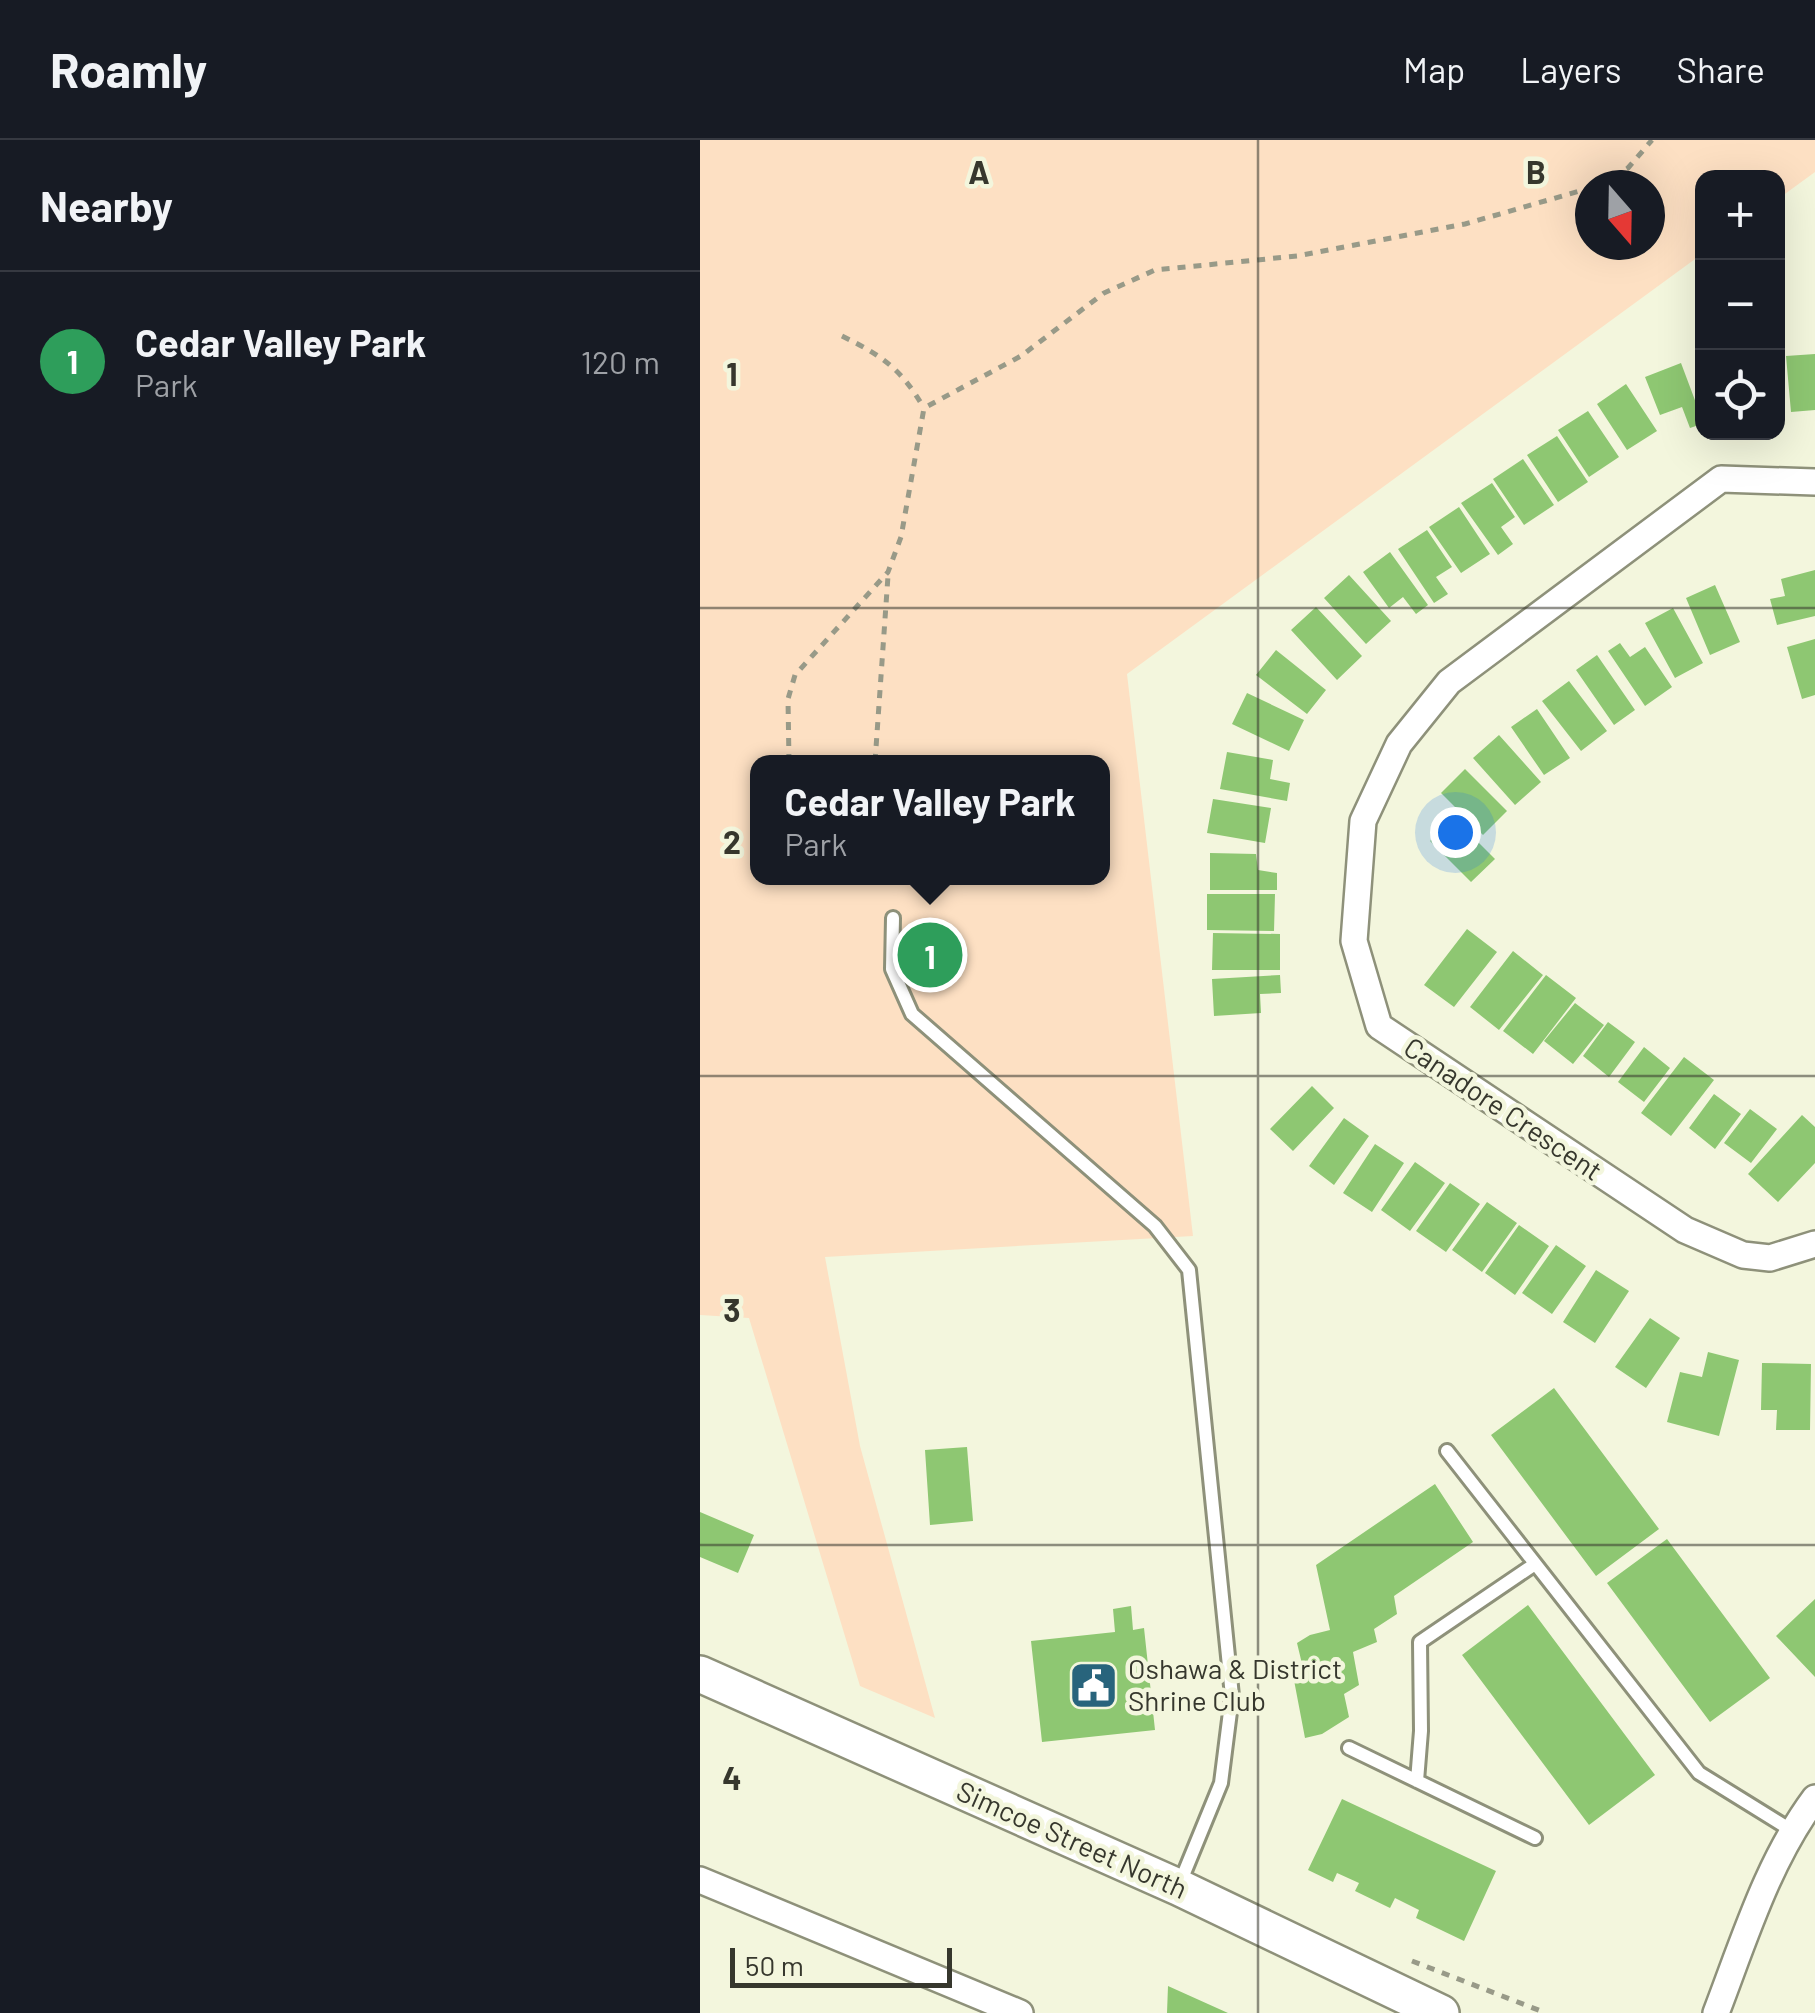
<!DOCTYPE html>
<html lang="en">
<head>
<meta charset="utf-8">
<style>
  :root { --surface:#171b24; --page:#20242c; --text:#f1f3f6; --muted:#9ea1a6; --line:#363941; --accent:#97b3bf }
  body { margin:0; font-family:Barlow,sans-serif; background:var(--page); color:var(--text) }
  .controls { position:absolute; right:30px; top:30px; display:grid; overflow:hidden; border-radius:20px; box-shadow:0 10px 40px #0002 }
  .controls button { width:90px; height:90px; display:grid; place-items:center; padding:0; border:0; border-bottom:2px solid var(--line); background:var(--surface); color:var(--text); font:50px sans-serif }
  .compass { position:absolute; left:875px; top:30px; width:90px; height:90px; border-radius:50%; background:var(--surface); box-shadow:0 10px 40px #0002; rotate:160deg }
  .scale { position:absolute; left:30px; bottom:25px; width:222px; box-sizing:border-box; padding-left:10px; border:5px solid #36372d; border-top:0; font-size:28px; line-height:35px; white-space:nowrap; color:#36372d; -webkit-text-stroke:8px #f3f6dd; paint-order:stroke }
  .you { position:absolute; left:755px; top:692px; width:35px; height:35px; margin:-25px; border:8px solid #fff; border-radius:50%; background:#1a73e8; box-shadow:0 0 0 15px #1a73e833 }
  .badge { display:grid; place-items:center; width:65px; height:65px; border-radius:50%; background:var(--accent); color:#fff; font-size:32px; font-weight:700 }
  .pin { position:absolute; translate:-50% -50%; border:5px solid #fff; box-shadow:0 2px 10px #0006 }
  .popup { position:absolute; left:50px; top:615px; width:360px; height:130px; box-sizing:border-box; display:grid; place-content:center; border-radius:20px; background:var(--surface); filter:drop-shadow(0 2px 8px #0005); font-size:32px; white-space:nowrap; color:var(--muted) }
  .popup b { font-size:38px; color:var(--text) }
  .popup::after { content:''; position:absolute; left:50%; top:100%; margin-left:-20px; border:20px solid transparent; border-top-color:var(--surface) }
  .list { margin:0; padding:0; list-style:none }
  h2 { display:flex; justify-content:space-between; align-items:center; height:130px; margin:0; padding:0 40px; font-size:42px }
  h2 small { font-size:32px; font-weight:400; color:var(--muted) }
  .list li { display:grid; grid-template-columns:65px 1fr auto; gap:30px; align-items:center; box-sizing:border-box; height:180px; padding:0 40px; border-top:2px solid var(--line) }
  .list b { display:block; font-size:38px; white-space:nowrap }
  .list p { margin:0; font-size:32px; white-space:nowrap; color:var(--muted) }
  .list em { font-size:32px; font-style:normal; color:var(--muted) }
  .icon { flex:none; width:55px; height:55px; fill:none; stroke:currentColor; stroke-width:2; stroke-linecap:round; stroke-linejoin:round }
  .map { position:relative; flex:none; width:1115px; height:1873px; overflow:hidden }
  header { display:flex; align-items:center; gap:60px; box-sizing:border-box; height:140px; padding:0 50px; background:var(--surface); border-bottom:2px solid var(--line) }
  header strong { font-size:48px }
  nav { display:flex; gap:55px; margin-inline-start:auto; font-size:35px }
  main { display:flex }
  aside { flex:1; background:var(--surface) }
  .map>svg:first-child { display:block }
  .green { fill:#fde0c3; fill-rule:evenodd }
  .building { fill:#8ec772 }
  .lines { fill:none; stroke-linecap:round; stroke-linejoin:round }
  .service-casing { stroke:#8e917a; stroke-width:18 }
  .minor-casing { stroke:#8e917a; stroke-width:30 }
  .secondary-casing { stroke:#8e917a; stroke-width:40 }
  .path { stroke:#989a88; stroke-width:5; stroke-dasharray:8 8; stroke-linecap:butt }
  .service { stroke:#fff; stroke-width:12 }
  .minor { stroke:#fff; stroke-width:25 }
  .secondary { stroke:#fff; stroke-width:35 }
  .grid { fill:none; stroke:#36372d; stroke-width:2.5; stroke-opacity:0.55 }
  .labels { text-anchor:middle; stroke-width:9; stroke-linejoin:round; paint-order:stroke }
  .street-label { font-size:28px; fill:#36372d; stroke:#f3f6dd }
  .poi-label { font-size:28px; fill:#36372d; stroke:#f3f6dd; text-anchor:start }
  .grid-label { font-size:32px; text-anchor:middle; font-weight:bold; fill:#36372d; stroke:#f3f6dd; stroke-width:9; stroke-linejoin:round; paint-order:stroke }
</style>
</head>
<body>
<header>
<strong>Roamly</strong>
<nav><a>Map</a><a>Layers</a><a>Share</a></nav>
</header>
<main>
<aside>
<h2>Nearby<small></small></h2>
<ul class="list">
<li><span class="badge" style="background:#2e9e5b">1</span><div><b>Cedar Valley Park</b><p>Park</p></div><em>120 m</em></li>
</ul>
</aside>
<div class="map">
<svg width="1115" height="1873" viewBox="0 0 1115 1873">
  <rect width="100%" height="100%" fill="#f3f6dd"/>
  <!-- green -->
  <path class="green" d="M0,0H1115V32L1078,59V38H1002V114L427,534L493,1096L125,1117L160,1306L235,1578L160,1546L49,1178L0,1175ZM890,45H950V105H890ZM58,622H402V738H58Z"/>
  <!-- building -->
  <path class="building" d="M1115,214V270L1091,272L1086,216Z
    M981,223L1002,279V284L990,288L982,267L960,275L945,237Z
    M926,244L957,291L927,310L897,264Z
    M888,271L919,317L889,337L858,290Z
    M857,296L888,342L858,362L827,315Z
    M823,319L854,365L824,385L793,339Z
    M792,343L815,377L801,387L813,404L798,415L761,363Z
    M759,367L790,414L761,433L729,387Z
    M727,390L752,427L736,437L748,454L734,463L698,409Z
    M690,412L728,465L716,474L703,457L689,468L663,432Z
    M1115,430V476L1077,485L1070,459L1085,456L1081,439Z
    M649,435L691,481L666,504L624,458Z
    M1015,445L1040,502L1010,515L986,458Z
    M616,467L662,516L637,540L591,490Z
    M973,468L1003,523L975,538L945,483Z
    M1115,499V555L1102,559L1087,507Z
    M920,503L930,517L945,507L972,547L945,566L908,511Z
    M576,510L626,550L607,574L556,535Z
    M897,515L935,570L914,585L876,530Z
    M869,541L907,591L881,611L842,561Z
    M547,553L604,580L589,611L532,584Z
    M837,569L870,618L844,635L811,587Z
    M799,595L841,642L815,665L773,618Z
    M527,612L573,620L570,639L590,643L587,661L520,649Z
    M765,629L807,671L783,695L741,653Z
    M513,659L571,668L565,703L507,693Z
    M754,678L795,719L771,742L730,701Z
    M510,713L556,714L558,730L577,733V750H510Z
    M507,754H575L574,791L507,790Z
    M767,789L797,812L754,867L724,845Z
    M513,793L580,794V830H512Z
    M813,811L843,835L799,890L770,867Z
    M580,835L581,853L560,854L561,873L514,876L512,839Z
    M846,835L876,858L833,914L803,891Z
    M875,863L904,885L873,924L844,901Z
    M908,882L935,902L909,937L883,916Z
    M944,907L970,928L944,962L918,942Z
    M984,917L1014,940L971,996L941,973Z
    M612,946L634,968L593,1011L570,989Z
    M1014,954L1041,974L1015,1009L989,988Z
    M1050,969L1077,989L1051,1023L1024,1003Z
    M1102,975L1115,987V1023L1078,1062L1048,1034Z
    M644,978L669,996L634,1045L609,1026Z
    M675,1004L704,1023L672,1072L643,1053Z
    M715,1022L745,1043L710,1091L681,1070Z
    M750,1043L780,1064L746,1112L716,1091Z
    M787,1062L817,1083L782,1132L752,1110Z
    M819,1085L849,1106L815,1155L785,1133Z
    M856,1105L886,1126L852,1174L822,1153Z
    M896,1130L929,1151L895,1203L863,1182Z
    M950,1178L980,1198L946,1248L915,1227Z
    M1008,1212L1039,1220L1019,1296L967,1282L980,1232L1002,1237Z
    M1062,1223L1111,1224L1110,1290H1076L1077,1270H1061Z
    M854,1248L959,1389L896,1436L791,1295Z
    M267,1307L273,1381L230,1385L225,1310Z
    M735,1344L773,1402L694,1456L697,1474L674,1489L677,1502L653,1512L659,1545L644,1554L649,1577L622,1594L605,1598L593,1535L603,1528L597,1503L610,1495L630,1490L616,1425Z
    M0,1372L54,1395L38,1433L0,1417Z
    M967,1399L1070,1538L1010,1582L907,1443Z
    M1115,1459V1537L1076,1496Z
    M828,1465L955,1635L889,1685L762,1515Z
    M431,1466L433,1490L444,1488L455,1590L342,1602L331,1501L415,1492L413,1469Z
    M642,1659L796,1731L764,1801L716,1778L719,1770L695,1758L690,1768L655,1751L659,1743L637,1733L633,1742L608,1730Z
    M468,1846L528,1873H467Z"/>
  <g class="lines">
    <defs>
      <path id="service" d="M193,778L192,829L212,874L455,1086L489,1130L532,1556L521,1643L480,1743
        M747,1311L999,1633L1091,1690
        M649,1608L835,1698
        M717,1641L721,1591L720,1502L835,1424"/>
      <path id="minor" d="M1115,342L1021,339L749,542L699,604L663,681L654,801L679,886L985,1090L1043,1115L1070,1118L1115,1104
        M0,1740L320,1873
        M1016,1873C1044,1800 1068,1721 1115,1658"/>
      <path id="secondary" d="M0,1534L478,1747L741,1873"/>
    </defs>
    <!-- service casing -->
    <use href="#service" class="service-casing"/>
    <!-- minor casing -->
    <use href="#minor" class="minor-casing"/>
    <!-- secondary casing -->
    <use href="#secondary" class="secondary-casing"/>
    <!-- path -->
    <path class="path" d="M899,45L928,28L952,0
      M142,196C183,216 201,229 224,268
      M89,622L88,559L95,535L188,432L201,397L224,268L321,216L404,153L455,130L597,116L765,84L890,48
      M175,622L188,436
      M712,1821L846,1873"/>
    <!-- service -->
    <use href="#service" class="service"/>
    <!-- minor -->
    <use href="#minor" class="minor"/>
    <!-- secondary -->
    <use href="#secondary" class="secondary"/>
  </g>
  <!-- grid -->
  <path class="grid" d="M558,0V1873M0,468H1115M0,936H1115M0,1405H1115"/>
  <!-- icons -->
  <defs>
    <symbol id="civic-square" viewBox="-11 -11 22 22"><rect x="-9" y="-9" width="18" height="18" rx="4" fill="#28647c" stroke="#f3f6dd"/><path d="M-.6-6.5H3V-4.5H.6V-3L4-1V1h2V6H-6V1h2V-1L-.6-3ZM-1.2 2.5V6h2.4V2.5Z" fill="#fff"/></symbol>
  </defs>
  <g fill-rule="evenodd">
    <use href="#civic-square" x="366" y="1518" width="55" height="55"/>
  </g>
  <g class="labels">
    <!-- street labels -->
    <g class="street-label">
      <text transform="translate(803 969) rotate(34)" y="10">Canadore Crescent</text>
      <text transform="translate(372 1700) rotate(24)" y="10">Simcoe Street North</text>
    </g>
    <!-- poi labels -->
    <g class="poi-label">
      <text x="428" y="1539">Oshawa &amp; District<tspan x="428" dy="32">Shrine Club</tspan></text>
    </g>
  </g>
  <g class="grid-label">
    <text x="279" y="44">A</text>
    <text x="836" y="44">B</text>
    <text x="32" y="246">1</text>
    <text x="32" y="714">2</text>
    <text x="32" y="1182">3</text>
    <text x="32" y="1650">4</text>
  </g>
</svg>
<div class="controls">
<button>+</button>
<button>−</button>
<button><svg class="icon" aria-label="locate" viewBox="0 0 24 24"><circle cx="12" cy="12" r="6"/><path d="M12 2v4M12 18v4M2 12h4M18 12h4"/></svg></button>
</div>
<svg class="compass" viewBox="-18 -18 36 36"><path d="M0-13l5 13h-10z" fill="#e53935"/><path d="M0 13l5-13h-10z" fill="#9ea1a6"/></svg>
<div class="scale">50 m</div>
<div class="you"></div>
<div class="pin badge" style="left:230px;top:815px;background:#2e9e5b">1</div>
<div class="popup"><b>Cedar Valley Park</b>Park</div>
</div>
</main>
</body>
</html>
